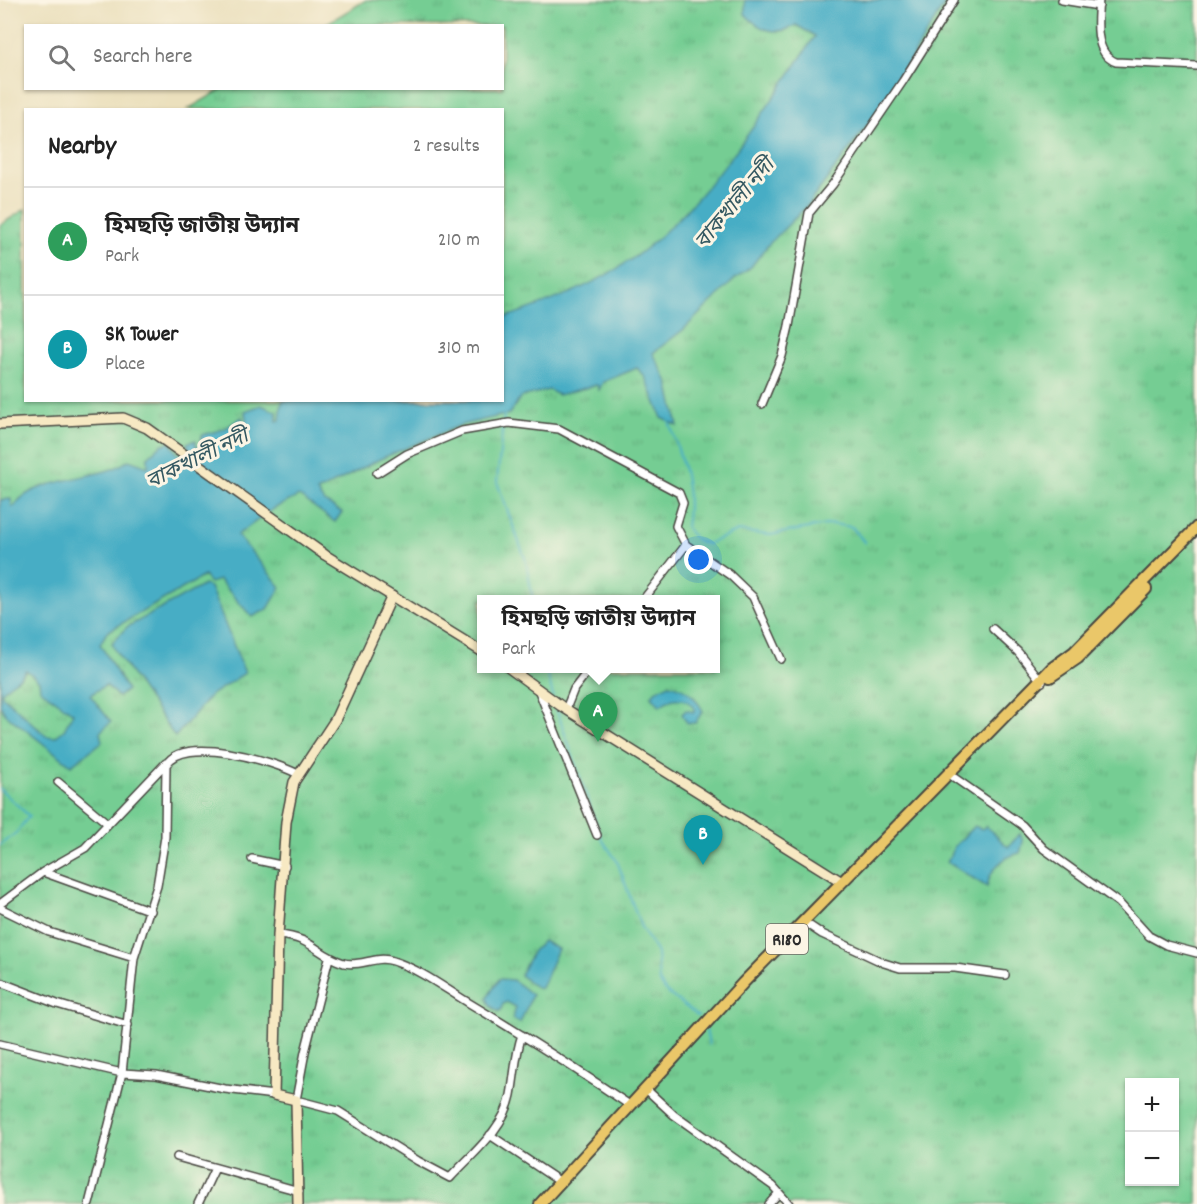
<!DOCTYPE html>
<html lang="en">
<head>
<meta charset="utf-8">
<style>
  :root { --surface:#fff; --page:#f2f2f2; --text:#222; --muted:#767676; --line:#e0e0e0; --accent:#db2777 }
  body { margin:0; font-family:Dekko,"Noto Sans Bengali",sans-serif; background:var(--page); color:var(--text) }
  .controls { position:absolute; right:18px; bottom:18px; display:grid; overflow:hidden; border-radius:0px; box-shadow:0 2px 4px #0004 }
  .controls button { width:54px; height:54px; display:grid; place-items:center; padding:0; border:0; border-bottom:2px solid var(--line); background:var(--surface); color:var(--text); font:30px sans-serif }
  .you { position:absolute; left:699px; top:560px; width:21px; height:21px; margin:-15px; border:4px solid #fff; border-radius:50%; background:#1a73e8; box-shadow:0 0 0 9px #1a73e833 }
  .badge { display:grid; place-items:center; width:39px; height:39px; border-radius:50%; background:var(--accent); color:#fff; font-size:20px; font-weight:700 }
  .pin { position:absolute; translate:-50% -50px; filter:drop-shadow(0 2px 3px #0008) }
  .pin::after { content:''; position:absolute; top:32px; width:21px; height:18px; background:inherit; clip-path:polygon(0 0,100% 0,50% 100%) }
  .popup { position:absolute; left:477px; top:595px; width:243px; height:78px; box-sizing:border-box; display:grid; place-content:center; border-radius:0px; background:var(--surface); filter:drop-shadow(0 2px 4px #0005); font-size:20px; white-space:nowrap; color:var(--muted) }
  .popup b { font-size:22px; color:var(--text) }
  .popup::after { content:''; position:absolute; left:50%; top:100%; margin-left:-12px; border:12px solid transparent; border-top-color:var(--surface) }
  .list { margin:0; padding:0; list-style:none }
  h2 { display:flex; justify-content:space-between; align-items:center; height:78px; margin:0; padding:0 24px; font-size:26px }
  h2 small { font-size:20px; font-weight:400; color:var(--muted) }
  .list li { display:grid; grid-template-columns:39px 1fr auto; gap:18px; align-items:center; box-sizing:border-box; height:108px; padding:0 24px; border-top:2px solid var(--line) }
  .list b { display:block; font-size:22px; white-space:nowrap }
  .list p { margin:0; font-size:20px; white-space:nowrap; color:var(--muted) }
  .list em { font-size:20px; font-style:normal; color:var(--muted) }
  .icon { flex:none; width:33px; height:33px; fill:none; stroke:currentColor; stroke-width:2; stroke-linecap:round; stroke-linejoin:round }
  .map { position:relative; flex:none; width:1197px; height:1204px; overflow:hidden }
  .search { position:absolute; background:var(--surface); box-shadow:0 2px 4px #0004; left:24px; top:24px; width:480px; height:66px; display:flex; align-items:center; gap:15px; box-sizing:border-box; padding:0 21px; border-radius:0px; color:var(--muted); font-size:22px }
  .panel { position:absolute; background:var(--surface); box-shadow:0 2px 4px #0004; left:24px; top:108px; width:480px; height:294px; border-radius:0px }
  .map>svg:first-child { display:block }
  .park { fill:url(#park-tufts); stroke:#507c5f; stroke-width:1.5; fill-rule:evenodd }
  .water { fill:#46adc5; stroke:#386c78; stroke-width:1.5; fill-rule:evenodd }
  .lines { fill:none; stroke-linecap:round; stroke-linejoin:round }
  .stream { stroke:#46adc5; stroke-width:2 }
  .street-casing { stroke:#484641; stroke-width:10 }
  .secondary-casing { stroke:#484641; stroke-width:12 }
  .primary-casing { stroke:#484641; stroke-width:14 }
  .street { stroke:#fff; stroke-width:7 }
  .secondary { stroke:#f7e9c3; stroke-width:9 }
  .primary { stroke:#eac769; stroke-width:10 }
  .labels { text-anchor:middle; stroke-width:6; stroke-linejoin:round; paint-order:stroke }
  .shield { fill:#fcf5e5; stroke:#6a6863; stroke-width:1.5 }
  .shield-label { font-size:18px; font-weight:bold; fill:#2b2b2b }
  .water-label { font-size:21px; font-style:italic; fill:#345861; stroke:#fcf5e5 }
</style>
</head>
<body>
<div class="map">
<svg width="1197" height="1204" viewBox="0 0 1197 1204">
  <defs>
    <pattern id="park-tufts" width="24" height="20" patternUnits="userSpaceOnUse" patternTransform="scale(1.5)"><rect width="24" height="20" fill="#75cd93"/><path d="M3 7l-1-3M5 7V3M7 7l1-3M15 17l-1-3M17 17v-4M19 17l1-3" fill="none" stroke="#65b07f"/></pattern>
  </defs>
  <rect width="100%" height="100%" fill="#fcf5e5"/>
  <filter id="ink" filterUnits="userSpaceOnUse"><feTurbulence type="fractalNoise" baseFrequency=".0167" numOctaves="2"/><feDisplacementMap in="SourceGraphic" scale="12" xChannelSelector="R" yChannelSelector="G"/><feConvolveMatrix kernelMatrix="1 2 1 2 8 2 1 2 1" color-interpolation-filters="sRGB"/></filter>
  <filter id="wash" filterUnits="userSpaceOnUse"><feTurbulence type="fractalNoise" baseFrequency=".008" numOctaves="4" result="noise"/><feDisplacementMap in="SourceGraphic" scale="24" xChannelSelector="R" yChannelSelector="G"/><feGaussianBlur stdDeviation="1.35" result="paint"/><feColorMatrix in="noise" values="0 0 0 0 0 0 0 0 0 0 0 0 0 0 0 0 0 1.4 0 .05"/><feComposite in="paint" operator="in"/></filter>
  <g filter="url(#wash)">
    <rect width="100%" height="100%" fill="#ebe0bd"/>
    <!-- park -->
    <path class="park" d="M366,0H1197V1204H0V225L25,209L26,400H502V110L188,109L222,89L502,88V26L324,25ZM481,600H715V668H481ZM1130,1082H1174V1182H1130Z"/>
    <!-- water -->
    <path class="water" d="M745,0H947L886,100L807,206L767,246L751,267L735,279L683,330L653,353L668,382L678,426L662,418L645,377L637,368L603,382L599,390L597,385L558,395L549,390L521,397L509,414L461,425L380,459L317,492L324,502L342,512L335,522L299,496L275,508L237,535L281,587L268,609L252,617L219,580L210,583L204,576L107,632L100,644L127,690L118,697L106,685L90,695L111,722L100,732L102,742L71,765L5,714L0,705V500L11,499L12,507L15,506C27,482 88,478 112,469C118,467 124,463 129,460L148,467V457L161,445L170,442L178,455L189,450L187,443L196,440V447H200L202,435L224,429L242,417L243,423L246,422L245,411L261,405L277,412V421L280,420L282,401L502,400L503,318C552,302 604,282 645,249C710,197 769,105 815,36L796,25C777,37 759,30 745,14ZM26,670L39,681L40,689L73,713L64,730L55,737L46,736L1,694C8,682 19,682 26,670Z
      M204,585L210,587L245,673L211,695L175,737L114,649L112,643L127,627Z
      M669,684C686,687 695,696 703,711L695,723H687L682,714L686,710L694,712L695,709C686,696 672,696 660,706L652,696L655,691Z
      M974,826L982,829L986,826L1008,847L1020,834L1023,842L1020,853C1002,857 990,869 987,887L947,862L954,847Z
      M543,941L558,949L541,988L538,989L520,975L533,951Z
      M499,979L513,980L532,995L520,1023L512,1019L516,1007L507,1002L503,1004L500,1012L490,1006L487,998Z"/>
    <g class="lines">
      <!-- stream -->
      <path class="stream" d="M504,414L497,482L526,561L533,600
        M669,421C681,459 693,487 686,527L695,539L707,544L738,531L769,535L832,524L852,527L865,543
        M546,668L553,696
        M555,705L601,838L617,861L641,927L657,953L659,981L665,991L698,1016
        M0,789L29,816L16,833L0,845
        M706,1030L709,1045"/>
    </g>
  </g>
  <g filter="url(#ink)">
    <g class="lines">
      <defs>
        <path id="street" d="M1062,0L1099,6
          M1099,0C1097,21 1094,54 1116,62L1197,66
          M762,404L782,356L789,326L809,213L833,184L903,81L954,0
          M377,473L407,454L462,431L509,423L559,429L679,493L683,503L676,526L686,545L730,575L753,597L781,659
          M643,600L686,545
          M993,629L1018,652L1042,682
          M538,689L597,835
          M566,709L574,689L590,668
          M949,774L1022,825L1044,849L1119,903L1149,936L1166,945L1197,953
          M58,782L107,823
          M252,859L285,866
          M43,872L151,911
          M0,904L43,872L85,848L166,763
          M0,908L49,932L134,958
          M804,922L822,934L884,963L900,968H955L1005,975
          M278,935C314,938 315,954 344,963C361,967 376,955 393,961C421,970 444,988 469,1003C524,1036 578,1070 631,1106
          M329,958L305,1052L296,1100L338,1111L418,1161L450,1178C473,1153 504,1129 511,1095C515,1074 515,1055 522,1035
          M0,982L57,1004L128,1025
          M0,1044L122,1073L156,1075L225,1089L274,1095
          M647,1090L674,1115L773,1186L789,1204
          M490,1135L559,1181
          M177,1157L299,1191
          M89,1204L122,1073L134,958L157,886L165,837L166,765C183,734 273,761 298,774
          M198,1204L215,1168
          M769,1204L778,1194"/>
        <path id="secondary" d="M0,424L123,418L147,428L325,555L481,651
          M509,668L561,706L842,882
          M298,1204L296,1100L274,1095L278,935L286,822L294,782L335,720L392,596"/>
        <path id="primary" d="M1050,677L1078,658L1146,589
          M540,1204L743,983L1052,668L1074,652L1197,527"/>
      </defs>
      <!-- street casing -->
      <use href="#street" class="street-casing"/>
      <!-- secondary casing -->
      <use href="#secondary" class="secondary-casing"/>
      <!-- primary casing -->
      <use href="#primary" class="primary-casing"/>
      <!-- street -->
      <use href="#street" class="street"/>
      <!-- secondary -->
      <use href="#secondary" class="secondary"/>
      <!-- primary -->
      <use href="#primary" class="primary"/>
    </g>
  </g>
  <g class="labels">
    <!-- shield labels -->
    <rect class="shield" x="766" y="924" width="42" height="30" rx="4.5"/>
    <g class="shield-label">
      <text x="787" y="945">R180</text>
    </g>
    <!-- water labels -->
    <g class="water-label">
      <text transform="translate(734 203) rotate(-50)" y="7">বাকখালী নদী</text>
      <text transform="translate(197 458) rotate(-26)" y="7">বাকখালী নদী</text>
    </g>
  </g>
</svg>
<div class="controls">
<button>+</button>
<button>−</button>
</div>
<div class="you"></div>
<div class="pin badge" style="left:598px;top:742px;background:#2e9e5b">A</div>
<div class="popup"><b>হিমছড়ি জাতীয় উদ্যান</b>Park</div>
<div class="pin badge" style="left:703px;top:865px;background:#0f9aa8">B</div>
<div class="search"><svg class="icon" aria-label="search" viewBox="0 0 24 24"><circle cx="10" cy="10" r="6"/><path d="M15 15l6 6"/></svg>Search here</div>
<section class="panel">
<h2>Nearby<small>2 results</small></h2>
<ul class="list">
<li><span class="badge" style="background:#2e9e5b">A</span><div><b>হিমছড়ি জাতীয় উদ্যান</b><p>Park</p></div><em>210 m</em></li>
<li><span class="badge" style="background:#0f9aa8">B</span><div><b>SK Tower</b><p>Place</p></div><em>310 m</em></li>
</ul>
</section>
</div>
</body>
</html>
